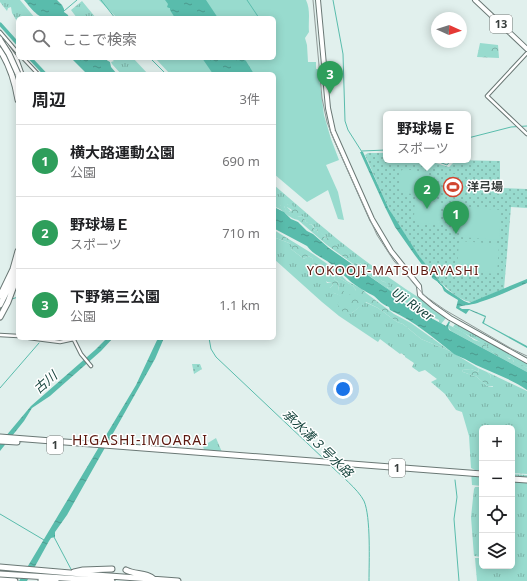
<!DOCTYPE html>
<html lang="ja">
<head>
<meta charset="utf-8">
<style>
  :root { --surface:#fff; --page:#f6f6f6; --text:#202124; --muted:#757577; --line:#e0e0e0; --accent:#111827 }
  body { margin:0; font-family:"Noto Sans","Noto Sans JP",sans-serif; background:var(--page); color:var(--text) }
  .controls { position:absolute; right:12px; bottom:12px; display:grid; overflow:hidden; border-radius:6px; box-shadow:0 2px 10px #0003 }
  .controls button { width:36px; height:36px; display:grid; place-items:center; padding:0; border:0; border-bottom:1px solid var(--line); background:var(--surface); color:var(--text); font:20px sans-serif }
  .compass { position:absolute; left:431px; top:12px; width:36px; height:36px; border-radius:50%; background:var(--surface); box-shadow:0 2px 10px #0003; rotate:93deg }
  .you { position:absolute; left:343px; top:389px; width:14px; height:14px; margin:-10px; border:3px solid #fff; border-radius:50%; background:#1a73e8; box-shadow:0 0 0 6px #1a73e833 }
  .badge { display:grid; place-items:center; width:26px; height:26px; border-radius:50%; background:var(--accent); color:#fff; font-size:13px; font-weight:700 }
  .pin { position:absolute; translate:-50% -33px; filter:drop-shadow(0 1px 2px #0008) }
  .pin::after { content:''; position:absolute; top:21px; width:14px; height:12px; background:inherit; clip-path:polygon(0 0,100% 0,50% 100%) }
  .popup { position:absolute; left:383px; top:111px; width:88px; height:52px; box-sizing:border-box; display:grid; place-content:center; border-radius:6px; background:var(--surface); filter:drop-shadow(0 1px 3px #0005); font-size:13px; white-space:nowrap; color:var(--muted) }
  .popup b { font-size:15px; color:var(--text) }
  .popup::after { content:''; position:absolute; left:50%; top:100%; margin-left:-8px; border:8px solid transparent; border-top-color:var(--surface) }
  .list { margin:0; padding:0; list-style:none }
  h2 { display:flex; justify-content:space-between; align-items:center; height:52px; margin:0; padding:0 16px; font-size:17px }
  h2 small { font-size:13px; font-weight:400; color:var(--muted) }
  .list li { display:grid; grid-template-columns:26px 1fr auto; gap:12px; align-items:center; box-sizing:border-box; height:72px; padding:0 16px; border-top:1px solid var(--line) }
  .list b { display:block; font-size:15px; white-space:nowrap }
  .list p { margin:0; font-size:13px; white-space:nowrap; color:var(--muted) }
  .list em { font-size:13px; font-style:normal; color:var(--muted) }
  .icon { flex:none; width:22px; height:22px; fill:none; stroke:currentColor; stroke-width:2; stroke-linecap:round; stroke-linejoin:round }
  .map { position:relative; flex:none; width:527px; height:581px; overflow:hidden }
  .search { position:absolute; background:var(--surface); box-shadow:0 2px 10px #0003; left:16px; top:16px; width:260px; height:44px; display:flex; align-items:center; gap:10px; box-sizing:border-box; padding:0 14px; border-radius:6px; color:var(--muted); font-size:15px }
  .panel { position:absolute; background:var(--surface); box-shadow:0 2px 10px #0003; left:16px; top:72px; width:260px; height:268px; border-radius:6px }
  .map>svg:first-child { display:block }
  .grass { fill:url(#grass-tufts) }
  .forest { fill:url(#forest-crowns) }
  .park { fill:url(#park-dots) }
  .pitch { fill:#98dbce }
  .water { fill:url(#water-ripples) }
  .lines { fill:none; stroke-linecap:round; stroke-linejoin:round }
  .stream { stroke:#59bcac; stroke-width:1 }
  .river { stroke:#59bcac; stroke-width:3.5 }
  .minor-casing { stroke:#6a7875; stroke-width:4.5 }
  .major-casing { stroke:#6a7875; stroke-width:6 }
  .highway-casing { stroke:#6a7875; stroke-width:7 }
  .minor { stroke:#fff; stroke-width:2.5 }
  .major { stroke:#fff; stroke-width:4 }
  .highway { stroke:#fff; stroke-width:5 }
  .rail { stroke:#909a98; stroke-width:1 }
  .highway-bridge-casing { stroke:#6a7875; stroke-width:7; stroke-linecap:butt }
  .highway-bridge { stroke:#fff; stroke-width:5 }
  .labels { text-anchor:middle; stroke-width:3; stroke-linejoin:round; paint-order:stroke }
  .shield { fill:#fff; stroke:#747877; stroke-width:1 }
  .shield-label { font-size:11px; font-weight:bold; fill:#383e3d }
  .poi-label { font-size:12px; font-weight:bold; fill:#383e3d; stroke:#fff; text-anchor:start }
  .neighbourhood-label { font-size:13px; letter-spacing:1px; fill:#5c190f; stroke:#fff }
  .water-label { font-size:13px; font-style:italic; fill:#19463f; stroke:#fff }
  .quarter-label { font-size:14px; letter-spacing:1px; fill:#5c190f; stroke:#fff }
</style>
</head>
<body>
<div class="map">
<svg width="527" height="581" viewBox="0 0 527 581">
  <defs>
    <pattern id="grass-tufts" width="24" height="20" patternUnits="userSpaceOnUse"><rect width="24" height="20" fill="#98dbce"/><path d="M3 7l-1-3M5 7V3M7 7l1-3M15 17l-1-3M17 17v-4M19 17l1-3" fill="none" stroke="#7db3a8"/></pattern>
    <pattern id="forest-crowns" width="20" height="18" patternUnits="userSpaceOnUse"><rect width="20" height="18" fill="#98dbce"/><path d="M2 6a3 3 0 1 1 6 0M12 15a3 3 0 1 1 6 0" fill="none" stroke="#7db3a8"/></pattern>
    <pattern id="park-dots" width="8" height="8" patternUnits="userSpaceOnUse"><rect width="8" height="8" fill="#98dbce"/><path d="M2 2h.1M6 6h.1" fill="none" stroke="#7db3a8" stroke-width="1.8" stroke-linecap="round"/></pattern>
    <pattern id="water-ripples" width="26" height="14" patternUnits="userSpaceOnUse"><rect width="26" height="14" fill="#59bcac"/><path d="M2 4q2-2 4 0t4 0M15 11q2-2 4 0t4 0" fill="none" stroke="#4b9a8d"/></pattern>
  </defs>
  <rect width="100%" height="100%" fill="#e1f0ed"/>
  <!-- grass -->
  <path class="grass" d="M0,0H20L35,18H18V23L12,13L11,7L8,8L7,11L0,2Z
    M82,1L96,18H77L71,10Z
    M110,58H133L148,74H121L112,64L111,62L114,61Z
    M274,185C303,210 332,236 363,259C391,280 420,298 449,318L448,319L446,318L441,324L439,322V320L411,306L413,305L410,303L388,288L385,282C379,281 366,267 360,263L355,264L354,260L347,257L326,237L324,239L325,236L320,233H317L318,230L317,229L314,231V227L311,224L309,225L308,223L306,222L303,216L297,217L288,204L287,207L292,212L286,211L284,206H281L278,204V208L275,207Z
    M276,238L289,243L294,246L291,249L304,259L308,256L312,258L327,283H332L333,285L330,288L326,287L334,293L342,296L339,291L338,282L334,279L336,276L353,286L356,290L355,292L338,304L352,313L365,302L378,308L397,322L403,324L421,339L450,351L478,368L479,372L471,369L462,370L463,372L477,377L487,386L493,387L490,378L491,376L487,372L527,391V474L512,473V428H482V470H475L471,468L469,436L462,412L456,410L445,394L431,382L437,379L425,370L419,372L412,367L414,363L405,357V356L401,353L400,354L380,339L378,342L339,316L322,302L274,259V239Z
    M450,319L527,362V368L519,364L518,363L514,362L513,360L499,353L493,352L487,346L455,328L453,327L455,324L449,320Z
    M216,438L222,452L204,450L203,446Z
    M471,471L482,472V486L472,485Z
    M512,474L527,475V581H477L475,558H482V566H512Z
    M475,487H482V557L474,556L471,517L474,489Z"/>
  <!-- forest -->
  <path class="forest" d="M480,43L498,45L499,58L477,57Z
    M278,202L281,206H284L286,210H287L290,212L292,210L287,207V205L290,203L298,211L299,215L297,217L303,216L306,222L309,223V225L311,224L314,228V231L317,229L318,230L317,233L320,232L325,236L324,239L326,237L338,246L340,250L343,249L349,254L348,257H351L354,260H357L358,262L355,264L360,263L365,269C370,269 379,276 382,281C385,282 387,283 390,286L387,287L388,288L400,295L402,297L405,296L409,302L414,304L411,306L327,245L298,220C290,219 285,212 278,208Z
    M274,230L313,254L336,270L347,281L362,289L366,293L394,314L411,323L450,351L421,339L403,324L397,322L378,308L366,302L352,313L343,312L337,304L356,290L353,286L336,276L334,279L338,282L339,291L343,290L344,292L343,297L329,291L325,287L328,285L330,288L333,285L332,283C321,282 315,272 309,264V260H313L312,258L308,256L304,259L291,249L293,246L289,243L276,238L274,239Z
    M449,325L463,332L474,340L481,342L490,348L493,352C497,351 506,355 509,359H512L514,362L515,361L527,368V372L451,331L448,327Z
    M478,368L487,372L491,376L490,378L494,380L498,385L497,386H487L477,377L463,372L462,370L471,369L479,372Z"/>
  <!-- park -->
  <path class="park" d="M368,153H386V160H426L449,167L456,160L500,161V188L527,189V208L511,207L504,289L472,302C447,301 408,243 396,222C384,200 375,177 365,155Z
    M192,364H200L202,369L194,374Z"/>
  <!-- pitch -->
  <path class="pitch" d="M99,0H306C311,11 308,21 309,32L305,38L307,45L308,62H316V69H318L324,115L331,139L339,160L326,165L338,192L344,220L338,219L328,190L307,202L274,174V74H170L155,58H274V18H117Z
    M403,169L426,172L424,195L402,193L399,189L401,171Z
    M452,174H455L453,200H450Z
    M415,199L440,202L439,223L438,224L417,223L414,217Z
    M462,207L501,210L499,240L460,237Z
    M459,241L499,244L497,274L457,271Z"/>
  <!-- water -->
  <path class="water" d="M24,0H57L62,5L64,9V12L68,15L69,18C41,18 42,22 24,0Z
    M165,0H206L218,18H175L170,10V8H169L167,7L168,4Z
    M71,58H103L110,62L111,67L117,74H87Z
    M202,58H243L246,61L254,74H213Z
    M360,152H363L389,209L419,256L446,289L464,301L469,303L527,279V283C511,290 496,297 480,302C474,305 463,305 459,307L462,309H469L486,316L484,323L527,346V348L482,323L485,317L469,310L466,314L456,308L458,300L448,294L444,291L441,284L432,278L431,274L426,270L414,254L395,227L385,207Z
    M274,207L284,212L291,219L298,222L307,231L313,234L329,248L392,292L405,304L446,326L449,321L450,322L448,327L449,330L527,372V390C509,377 485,371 465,359C461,357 457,356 454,354C434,338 414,321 390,310L389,307C381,304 379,300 374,296C368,293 352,284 348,279C341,273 334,266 327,261C319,256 312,253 307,246L275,229Z
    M107,338H113L101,351L50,396L32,408L24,421L0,451V443L31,406L95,350Z
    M158,338H164L155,359L67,515L55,532V537L51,538L49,541L27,581H19L136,385Z"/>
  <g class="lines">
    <!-- stream -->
    <path class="stream" d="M101,0L115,18
      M247,0L259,18
      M333,0L343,54L345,121L348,130L362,152
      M64,11L77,0
      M150,58L166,74
      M468,138L511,127L527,126
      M362,151L386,150
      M434,160L447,165L451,160
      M438,282L444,288
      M12,299L18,297
      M209,338L211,349L216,357L325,460
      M0,388L39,343
      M330,465C340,475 358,489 364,501C371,517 369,562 369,581
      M455,480L457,497L454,519L459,581
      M0,514L44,540
      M54,537L72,571"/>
    <!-- river -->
    <path class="river" d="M0,24L18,44
      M30,58L45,74"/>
    <defs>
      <path id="minor" d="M0,32L18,53
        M527,53L487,96L527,134
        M23,58L38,74
        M0,335L18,336
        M29,338L60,342L74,339
        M73,338L81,354L91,366"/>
      <path id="major" d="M318,0L328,108L333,131L372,219L391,251L419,286L420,295L433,306L450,318L527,361
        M475,0L527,49"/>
      <path id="highway" d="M5,45L16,60L21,74
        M0,50C10,65 15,82 18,100
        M0,296L13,269L18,251
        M0,305L12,281L17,266
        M0,317L8,302L18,275
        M0,437L482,474
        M0,441L17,442
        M512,479L527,480
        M0,567L82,574L178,581
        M126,570C135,575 147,572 155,580
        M74,572L83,570L112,569
        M0,574L112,581
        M0,580L15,581
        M41,580L56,581"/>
    </defs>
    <!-- minor casing -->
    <use href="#minor" class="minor-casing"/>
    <!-- major casing -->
    <use href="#major" class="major-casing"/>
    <!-- highway casing -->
    <use href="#highway" class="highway-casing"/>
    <!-- minor -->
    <use href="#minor" class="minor"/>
    <!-- major -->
    <use href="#major" class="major"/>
    <!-- highway -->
    <use href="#highway" class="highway"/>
    <!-- rail -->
    <path class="rail" d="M313,0L322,98L327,122L334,140L377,235L394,261L425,296L445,310L512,349L527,356"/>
    <defs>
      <path id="highway-bridge" d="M0,40L9,54L18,74"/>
    </defs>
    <!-- highway-bridge casing -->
    <use href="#highway-bridge" class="highway-bridge-casing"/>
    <!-- highway-bridge -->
    <use href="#highway-bridge" class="highway-bridge"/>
  </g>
  <!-- icons -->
  <defs>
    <symbol id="stadium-ring" viewBox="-11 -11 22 22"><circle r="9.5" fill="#fff" stroke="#d1452f" stroke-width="1.5"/><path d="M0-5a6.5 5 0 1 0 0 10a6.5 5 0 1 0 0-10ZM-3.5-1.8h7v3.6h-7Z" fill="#d1452f"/></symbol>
  </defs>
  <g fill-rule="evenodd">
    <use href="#stadium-ring" x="442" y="176" width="22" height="22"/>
  </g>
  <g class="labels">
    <!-- shield labels -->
    <g class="shield">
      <rect x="490" y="15" width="22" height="18" rx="3"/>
      <rect x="47" y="436" width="16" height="18" rx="3"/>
      <rect x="389" y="459" width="16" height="18" rx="3"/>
    </g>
    <g class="shield-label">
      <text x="501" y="28">13</text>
      <text x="55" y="449">1</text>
      <text x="397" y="472">1</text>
    </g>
    <!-- poi labels -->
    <g class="poi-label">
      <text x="467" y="191">洋弓場</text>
    </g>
    <!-- neighbourhood labels -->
    <g class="neighbourhood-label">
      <text x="393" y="275">YOKOOJI-MATSUBAYASHI</text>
    </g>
    <!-- water labels -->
    <g class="water-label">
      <text transform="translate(413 304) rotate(35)" y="5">Uji River</text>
      <text transform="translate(45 382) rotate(-41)" y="5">古川</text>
      <text transform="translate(318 443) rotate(44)" y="5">承水溝３号水路</text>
    </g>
    <!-- quarter labels -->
    <g class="quarter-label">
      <text x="140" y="445">HIGASHI-IMOARAI</text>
    </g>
  </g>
</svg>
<div class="controls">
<button>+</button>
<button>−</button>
<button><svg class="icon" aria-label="locate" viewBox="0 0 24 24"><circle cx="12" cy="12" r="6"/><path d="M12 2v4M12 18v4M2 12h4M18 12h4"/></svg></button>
<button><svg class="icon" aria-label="layers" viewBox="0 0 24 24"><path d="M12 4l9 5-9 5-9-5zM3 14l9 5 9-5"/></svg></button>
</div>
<svg class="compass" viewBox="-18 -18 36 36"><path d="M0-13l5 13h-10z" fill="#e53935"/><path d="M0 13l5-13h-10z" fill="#757577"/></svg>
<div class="you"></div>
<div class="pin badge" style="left:456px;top:234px;background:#2e9e5b">1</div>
<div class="pin badge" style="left:427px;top:209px;background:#2e9e5b">2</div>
<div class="popup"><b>野球場Ｅ</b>スポーツ</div>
<div class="pin badge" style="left:330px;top:94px;background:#2e9e5b">3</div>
<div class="search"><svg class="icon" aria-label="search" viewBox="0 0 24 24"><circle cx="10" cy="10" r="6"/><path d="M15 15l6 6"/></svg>ここで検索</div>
<section class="panel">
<h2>周辺<small>3件</small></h2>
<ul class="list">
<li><span class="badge" style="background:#2e9e5b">1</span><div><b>横大路運動公園</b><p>公園</p></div><em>690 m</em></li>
<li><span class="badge" style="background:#2e9e5b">2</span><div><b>野球場Ｅ</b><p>スポーツ</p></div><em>710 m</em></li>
<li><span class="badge" style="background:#2e9e5b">3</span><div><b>下野第三公園</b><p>公園</p></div><em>1.1 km</em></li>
</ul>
</section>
</div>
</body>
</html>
